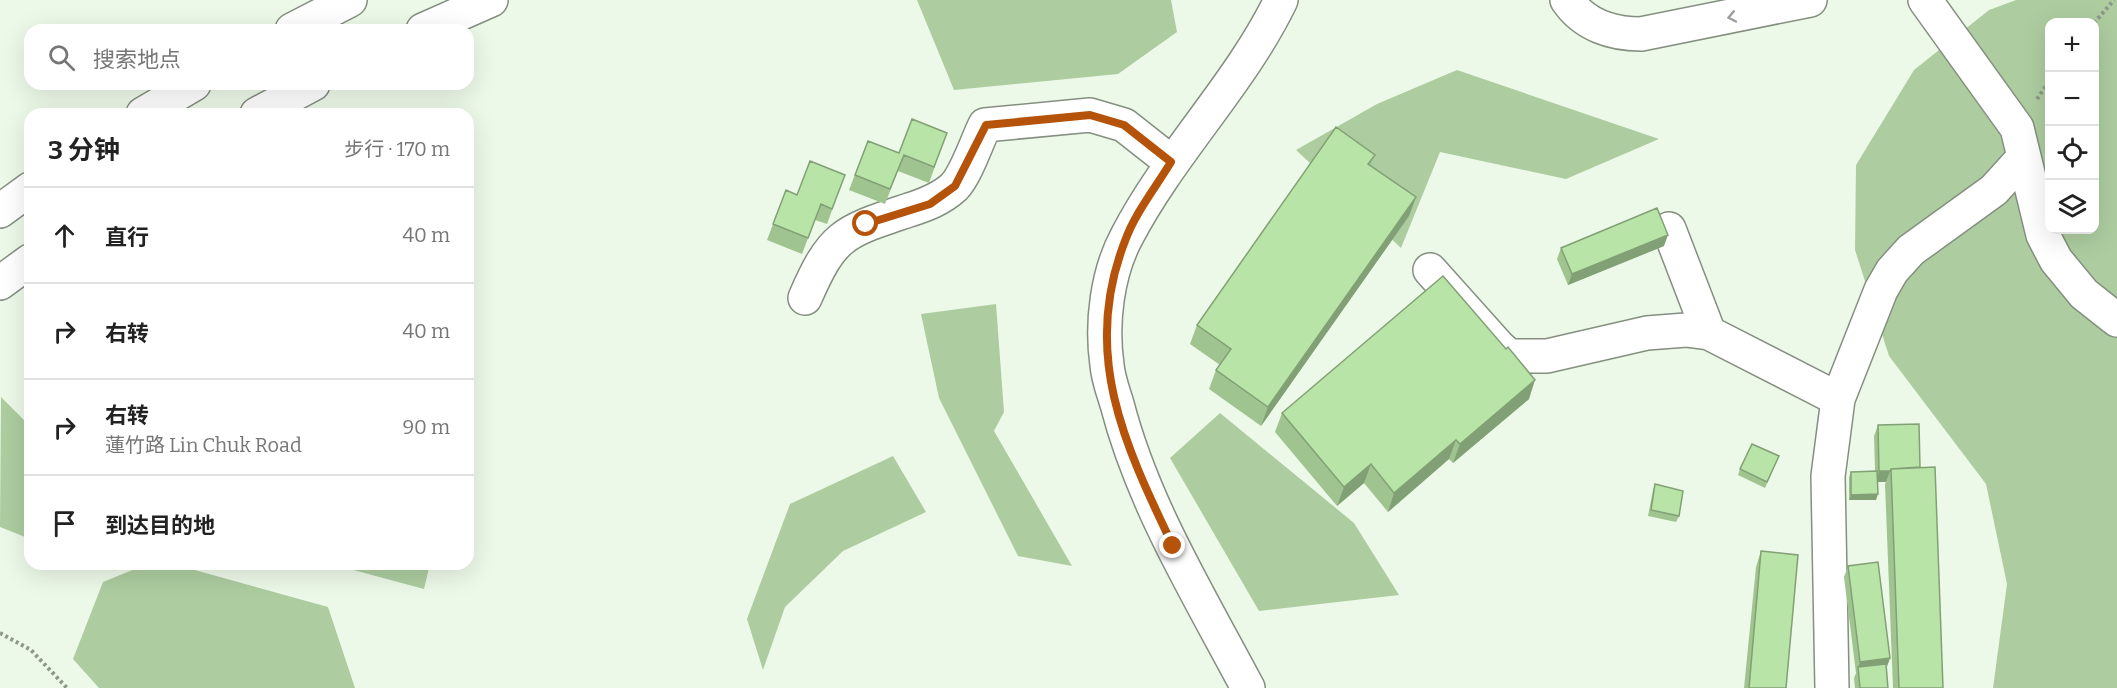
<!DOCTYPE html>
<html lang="zh">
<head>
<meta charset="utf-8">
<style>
  :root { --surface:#fff; --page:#f6f6f6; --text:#222; --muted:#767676; --line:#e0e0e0 }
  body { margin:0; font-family:Bitter,"Noto Sans SC",serif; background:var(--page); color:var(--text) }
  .controls { position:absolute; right:18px; top:18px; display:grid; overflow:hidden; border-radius:12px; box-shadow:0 6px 24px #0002 }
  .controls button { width:54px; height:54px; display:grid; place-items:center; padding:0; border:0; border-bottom:2px solid var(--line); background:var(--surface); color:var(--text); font:30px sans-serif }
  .stop { position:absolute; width:18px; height:18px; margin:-14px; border:4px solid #b45309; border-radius:50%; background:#fff }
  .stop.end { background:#b45309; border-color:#fff; box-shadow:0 2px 6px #0008 }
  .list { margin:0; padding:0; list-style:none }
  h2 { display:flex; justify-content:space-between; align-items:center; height:78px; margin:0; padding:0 24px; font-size:26px }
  h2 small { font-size:20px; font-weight:400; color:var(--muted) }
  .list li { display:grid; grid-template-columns:39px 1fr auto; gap:18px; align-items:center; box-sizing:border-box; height:96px; padding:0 24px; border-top:2px solid var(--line) }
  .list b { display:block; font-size:22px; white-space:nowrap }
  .list p { margin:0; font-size:20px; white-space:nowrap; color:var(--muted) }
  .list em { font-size:20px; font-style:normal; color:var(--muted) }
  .icon { flex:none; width:33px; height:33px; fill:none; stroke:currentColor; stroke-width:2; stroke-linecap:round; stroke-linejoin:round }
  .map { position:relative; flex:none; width:2117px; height:688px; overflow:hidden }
  .search { position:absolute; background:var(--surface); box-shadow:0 6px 24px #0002; left:24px; top:24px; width:450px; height:66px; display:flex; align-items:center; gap:15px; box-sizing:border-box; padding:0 21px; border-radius:18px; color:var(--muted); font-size:22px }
  .panel { position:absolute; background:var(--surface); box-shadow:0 6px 24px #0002; left:24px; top:108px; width:450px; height:462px; border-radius:18px }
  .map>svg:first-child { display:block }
  .green { fill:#adcda0; fill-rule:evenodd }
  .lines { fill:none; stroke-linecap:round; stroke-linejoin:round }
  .minor-casing { stroke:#848f80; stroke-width:36 }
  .highway-casing { stroke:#848f80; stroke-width:36 }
  .path { stroke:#8e978b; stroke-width:4; stroke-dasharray:3 3; stroke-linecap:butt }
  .minor { stroke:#fff; stroke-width:33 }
  .highway { stroke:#fff; stroke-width:33 }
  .wall { fill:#9fc490 }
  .shaded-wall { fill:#82a075 }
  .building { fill:#b9e4a7; stroke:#82a075; stroke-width:1.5 }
  .oneway { stroke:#9d9e9c }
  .route { stroke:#b45309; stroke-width:8 }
</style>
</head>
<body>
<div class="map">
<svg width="2117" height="688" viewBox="0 0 2117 688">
  <rect width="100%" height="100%" fill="#edf9e8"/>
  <!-- green -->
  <path class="green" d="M917,0H1171L1177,32L1118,74L954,90Z
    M2016,0H2117V688H1993L2007,584L1986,484L1889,356L1855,250L1856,165L1914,70L1989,10ZM2050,22H2094V230H2050Z
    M1457,70L1659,139L1566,179L1440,152L1401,248L1296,150L1377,104Z
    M996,304L1004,412L994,431L1072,566L1018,556L939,398L921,314Z
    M1,397L30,426V539L0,527Z
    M1220,413L1354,523L1399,595L1259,611L1170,458Z
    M893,456L926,512L843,551L785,607L763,670L747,619L790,504Z
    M147,564H173L328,607L355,688H99L73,659L103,582Z
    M331,564H430L424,589Z"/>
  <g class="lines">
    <defs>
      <path id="minor" d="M1925,0L2017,128L2043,235L2056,260L2084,294L2117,320
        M1669,229L1709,333
        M1430,270L1499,347L1509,356H1547L1647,333L1686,330L1709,333L1838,399
        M805,298C833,233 844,232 909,210C925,205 941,199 954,187C966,175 977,141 985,125L1090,115L1124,125L1171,162
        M1248,688C1200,597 1143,505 1117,404C1113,391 1108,378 1107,365C1101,323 1107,273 1127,236C1171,152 1241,83 1281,0
        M1832,688L1828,476L1838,399L1881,290L1892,271L1911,250L1994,190L2023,158"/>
      <path id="highway" d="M1567,0C1584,25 1612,34 1641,34L1810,0
        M292,30L350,0
        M423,30L491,0
        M143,114L194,84
        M257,114L313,84
        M0,211L30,189
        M0,283L30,261"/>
    </defs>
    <!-- minor casing -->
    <use href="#minor" class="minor-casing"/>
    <!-- highway casing -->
    <use href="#highway" class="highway-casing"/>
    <!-- path -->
    <path class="path" d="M2094,23L2114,0
      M2037,99L2050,80
      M0,633L31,650L67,688"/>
    <!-- minor -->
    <use href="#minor" class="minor"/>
    <!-- highway -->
    <use href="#highway" class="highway"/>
  </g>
  <!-- wall -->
  <path class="wall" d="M947,133L929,183L898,171L885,204L849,190L868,141L899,153Z
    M1375,155L1371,165L1416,197L1409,216L1261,426L1209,389L1216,370L1220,365L1190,344L1197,325Z
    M845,175L827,224L815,220L802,254L767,240L786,190L797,195Z
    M1664,246L1568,285L1557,259L1561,248Z
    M1529,399L1453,463L1449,459L1388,512L1364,483L1337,506L1275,432L1282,413Z
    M1878,425L1920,467L1943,688H1893L1885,484L1886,482H1877L1876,500H1849V477L1851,472L1875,471L1874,436Z
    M1779,456L1765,488L1738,475L1740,469Z
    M1655,484L1679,516L1676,522L1648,516L1653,490Z
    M1761,551L1786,688H1744L1756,567Z
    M1848,566L1890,658L1886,669L1888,688H1855L1854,678L1856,673L1844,577Z"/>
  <!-- shaded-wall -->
  <path class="shaded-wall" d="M1416,197L1409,216L1261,426L1268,407Z
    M1668,235L1664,246L1568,285L1572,274Z
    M1535,380L1529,399L1453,463L1460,444Z
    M1456,440L1449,459L1388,512L1394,493Z
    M1371,464L1364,483L1337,506L1344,487Z
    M1879,471H1890L1886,482H1875Z
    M1878,494L1876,500H1849L1851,495Z
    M1890,658L1886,669L1858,667L1856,673L1860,662Z"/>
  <!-- building -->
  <path class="building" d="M912,119L947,133L934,167L904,155L890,189L855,175L868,141L899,153Z
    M1336,127L1375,155L1368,164L1416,197L1268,407L1216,370L1231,349L1197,325Z
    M810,161L845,175L832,209L821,204L808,238L773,224L786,190L797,195Z
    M1657,208L1668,235L1572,274L1561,248Z
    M1443,276L1506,349L1508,347L1535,380L1460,444L1456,440L1394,493L1371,464L1344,487L1282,413Z
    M1919,424L1920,467L1891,469L1890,471H1879L1878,425Z
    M1752,444L1779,456L1767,482L1740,469Z
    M1935,467L1943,688H1899L1891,469Z
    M1877,471L1878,494L1851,495V472Z
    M1655,484L1683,491L1679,516L1651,510Z
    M1761,551L1798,555L1786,688H1749Z
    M1878,562L1890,658L1860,662L1848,566Z
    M1886,664L1888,688H1860L1858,667Z"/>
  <!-- one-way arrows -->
  <defs><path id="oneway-chevron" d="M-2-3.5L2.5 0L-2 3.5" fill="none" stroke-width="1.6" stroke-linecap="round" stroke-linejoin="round" transform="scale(1.5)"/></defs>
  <use class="oneway" href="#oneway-chevron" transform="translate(1732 17) rotate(168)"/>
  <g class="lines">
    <!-- route -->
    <path class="route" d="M866,224L930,204L955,186L986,125L1090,115L1124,125L1171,162C1156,187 1135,213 1125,241C1081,353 1124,444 1173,546"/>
  </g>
</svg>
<div class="controls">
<button>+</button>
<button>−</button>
<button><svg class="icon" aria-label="locate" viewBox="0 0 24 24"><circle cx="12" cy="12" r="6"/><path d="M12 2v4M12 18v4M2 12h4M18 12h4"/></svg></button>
<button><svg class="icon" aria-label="layers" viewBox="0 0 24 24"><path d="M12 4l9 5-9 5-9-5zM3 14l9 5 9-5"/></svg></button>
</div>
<div class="stop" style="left:866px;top:224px"></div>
<div class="stop end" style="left:1173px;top:546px"></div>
<div class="search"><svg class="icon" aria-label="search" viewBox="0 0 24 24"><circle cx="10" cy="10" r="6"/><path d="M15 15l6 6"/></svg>搜索地点</div>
<section class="panel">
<h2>3 分钟<small>步行 · 170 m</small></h2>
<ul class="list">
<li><svg class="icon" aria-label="ahead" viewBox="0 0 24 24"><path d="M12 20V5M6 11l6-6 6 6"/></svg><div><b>直行</b></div><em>40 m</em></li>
<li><svg class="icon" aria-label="right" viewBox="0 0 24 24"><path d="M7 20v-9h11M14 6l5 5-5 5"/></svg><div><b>右转</b></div><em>40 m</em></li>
<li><svg class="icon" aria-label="right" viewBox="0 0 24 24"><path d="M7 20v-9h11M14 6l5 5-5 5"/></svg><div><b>右转</b><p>蓮竹路 Lin Chuk Road</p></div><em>90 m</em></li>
<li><svg class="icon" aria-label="arrive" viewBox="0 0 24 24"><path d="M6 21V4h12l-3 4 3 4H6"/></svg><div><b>到达目的地</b></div></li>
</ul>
</section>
</div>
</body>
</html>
